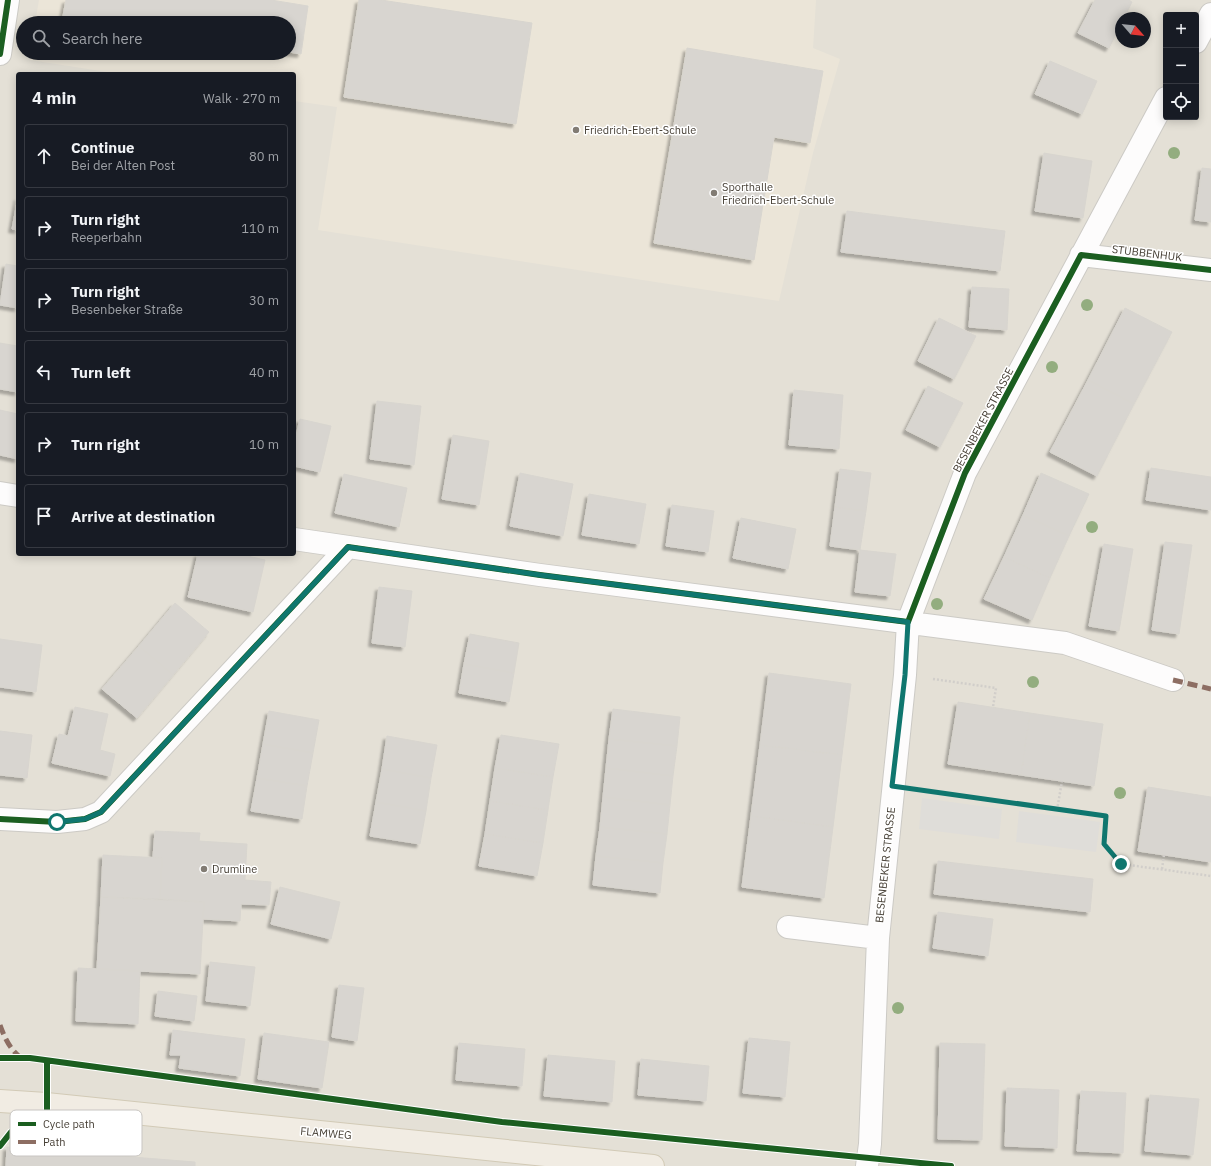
<!DOCTYPE html>
<html lang="en">
<head>
<meta charset="utf-8">
<style>
  :root { --surface:#171b24; --page:#20242c; --text:#f1f3f6; --muted:#9ea1a6; --line:#363941 }
  body { margin:0; font-family:"IBM Plex Sans",sans-serif; background:var(--page); color:var(--text) }
  .controls { position:absolute; right:12px; top:12px; display:grid; overflow:hidden; border-radius:4px; box-shadow:0 2px 10px #0003 }
  .controls button { width:36px; height:36px; display:grid; place-items:center; padding:0; border:0; border-bottom:1px solid var(--line); background:var(--surface); color:var(--text); font:20px sans-serif }
  .compass { position:absolute; left:1115px; top:12px; width:36px; height:36px; border-radius:50%; background:var(--surface); box-shadow:0 2px 10px #0003; rotate:118deg }
  .stop { position:absolute; width:12px; height:12px; margin:-9px; border:3px solid #0f766e; border-radius:50%; background:#fff }
  .stop.end { background:#0f766e; border-color:#fff; box-shadow:0 1px 4px #0008 }
  .list { margin:0; padding:0; list-style:none }
  h2 { display:flex; justify-content:space-between; align-items:center; height:52px; margin:0; padding:0 16px; font-size:17px }
  h2 small { font-size:13px; font-weight:400; color:var(--muted) }
  .list li { display:grid; grid-template-columns:26px 1fr auto; gap:12px; align-items:center; box-sizing:border-box; height:64px; margin:0 8px 8px; padding:0 8px; border:1px solid var(--line); border-radius:4px }
  .list b { display:block; font-size:15px; white-space:nowrap }
  .list p { margin:0; font-size:13px; white-space:nowrap; color:var(--muted) }
  .list em { font-size:13px; font-style:normal; color:var(--muted) }
  .icon { flex:none; width:22px; height:22px; fill:none; stroke:currentColor; stroke-width:2; stroke-linecap:round; stroke-linejoin:round }
  .map { position:relative; flex:none; width:1211px; height:1166px; overflow:hidden }
  .search { position:absolute; background:var(--surface); box-shadow:0 2px 10px #0003; left:16px; top:16px; width:280px; height:44px; display:flex; align-items:center; gap:10px; box-sizing:border-box; padding:0 14px; border-radius:22px; color:var(--muted); font-size:15px }
  .panel { position:absolute; background:var(--surface); box-shadow:0 2px 10px #0003; left:16px; top:72px; width:280px; height:484px; border-radius:4px }
  .map>svg:first-child { display:block }
  .residential { fill:#e4e0d6; fill-rule:evenodd }
  .education { fill:#ebe5d8 }
  .parking { fill:#dfddd9 }
  .building { fill:#d8d5d0; stroke:#d8d5cf; filter:url(#shadow) }
  .lines { fill:none; stroke-linecap:round; stroke-linejoin:round }
  .minor-casing { stroke:#cccac5; stroke-width:24 }
  .major-casing { stroke:#d2cab6; stroke-width:24 }
  .path { stroke:#d1ceca; stroke-width:2.5; stroke-dasharray:2 2; stroke-linecap:butt }
  .minor { stroke:#fdfcfc; stroke-width:22 }
  .major { stroke:#f1ece3; stroke-width:22 }
  .quiet { stroke:#8d6e63; stroke-width:5; stroke-dasharray:10 5; stroke-linecap:butt }
  .cycleway-casing { stroke:#fff; stroke-width:8 }
  .cycleway { stroke:#1b5e20; stroke-width:6 }
  .tree { fill:#93ad7f }
  .route { stroke:#0f766e; stroke-width:5 }
  .poi-dot { fill:#827c74; stroke:#fff; stroke-width:1.5 }
  .labels { text-anchor:middle; stroke-width:3; stroke-linejoin:round; paint-order:stroke }
  .poi-label { font-size:11px; fill:#463f35; stroke:#fff; text-anchor:start }
  .street-label { font-size:11px; fill:#463f35; stroke:#fff }
  .key { fill:#fff; stroke:#c8c5c2; stroke-width:1 }
  .key-label { font-size:11px; fill:#463f35 }
</style>
</head>
<body>
<div class="map">
<svg width="1211" height="1166" viewBox="0 0 1211 1166">
  <defs>
    <filter id="shadow"><feDropShadow dx="-3.5" dy="3.5" stdDeviation="1" flood-color="#0004"/></filter>
  </defs>
  <rect width="100%" height="100%" fill="#f0eee9"/>
  <!-- residential -->
  <path class="residential" d="M0,0H1211V1166H0ZM1166,15H1196V117H1166ZM1121,18H1145V42H1121ZM23,23H289V53H23ZM18,74H294V554H18Z"/>
  <!-- education -->
  <path class="education" d="M39,0H816L813,48L840,59L813,153L779,301L318,230L337,107L294,101V74H120L30,60L31,53H289V23H35Z"/>
  <!-- parking -->
  <path class="parking" d="M922,798L1002,809L999,839L919,829Z
    M1019,811L1100,822L1096,852L1016,842Z"/>
  <!-- building -->
  <path class="building" d="M66,0H271L308,6L301,54L289,52V23H109L63,16Z
    M359,0H381L532,23L516,124L344,97Z
    M1095,0H1129L1132,2L1124,18H1121V24L1109,48L1078,33Z
    M687,48L823,71L810,143L774,137L754,260L654,243Z
    M1050,61L1097,81L1082,114L1035,94Z
    M1044,153L1092,161L1083,218L1035,211Z
    M1202,168L1211,169V222L1195,220Z
    M18,197V230L12,229Z
    M847,211L1005,231L1000,271L841,252Z
    M6,264L18,266V308L0,305Z
    M972,287L1009,289L1007,330L969,327Z
    M1125,308L1172,332L1134,404L1088,380Z
    M939,318L976,336L954,379L918,361Z
    M0,343L18,346V392L0,389Z
    M1088,380L1134,404L1097,476L1050,452Z
    M928,386L963,403L940,447L906,430Z
    M794,390L843,395L839,449L789,445Z
    M377,401L421,406L414,465L370,459Z
    M0,410L18,414V459L0,455Z
    M300,419L331,426L320,472L294,466V444Z
    M453,435L489,441L479,505L442,499Z
    M1151,468L1211,477V510L1146,500Z
    M840,469L871,473L866,511L835,507Z
    M520,473L573,484L563,536L510,526Z
    M1041,473L1089,494L1069,536L1023,515Z
    M344,474L407,488L399,527L335,513Z
    M589,494L646,504L639,544L582,535Z
    M672,505L714,511L708,552L666,546Z
    M835,507L866,511L860,550L830,546Z
    M1023,515L1069,536L1050,578L1004,557Z
    M741,518L796,529L788,569L733,558Z
    M1165,542L1192,545L1179,634L1152,630Z
    M1104,544L1133,549L1119,631L1089,626Z
    M860,550L896,554L890,596L855,592Z
    M198,554H239L265,560L253,612L188,597Z
    M1004,557L1050,578L1032,620L984,599Z
    M379,587L412,591L405,647L372,643Z
    M175,603L209,632L173,675L139,646Z
    M470,634L519,643L514,673L464,664Z
    M0,639L42,645L36,692L0,687Z
    M139,646L173,675L137,718L102,689Z
    M464,664L514,673L509,702L459,693Z
    M769,673L851,684L842,755L760,745Z
    M958,702L1030,713L1021,775L948,764Z
    M75,707L108,714L100,750L115,754L110,776L52,763L59,734L68,736Z
    M613,709L680,717L677,746L609,739Z
    M269,711L319,720L313,753L263,744Z
    M1030,713L1103,724L1094,786L1021,775Z
    M0,731L32,735L27,778L0,775Z
    M501,735L559,744L553,777L495,768Z
    M387,736L437,745L431,778L382,769Z
    M609,739L677,746L673,776L606,768Z
    M263,744L313,753L307,786L257,778Z
    M760,745L842,755L833,827L751,816Z
    M495,768L553,777L548,810L490,801Z
    M606,768L673,776L670,805L603,797Z
    M382,769L431,778L426,811L376,802Z
    M257,778L307,786L302,819L251,811Z
    M1148,787L1211,797V862L1138,851Z
    M603,797L670,805L667,834L600,827Z
    M490,801L548,810L543,843L485,834Z
    M376,802L426,811L420,844L370,836Z
    M751,816L833,827L824,898L742,887Z
    M600,827L667,834L663,863L596,856Z
    M155,831L200,833L199,841L247,844L245,880L271,882L269,905L241,904L240,921L203,919L204,902L160,899L162,858L153,857Z
    M485,834L543,843L537,876L479,866Z
    M103,855L162,858L160,899L101,897Z
    M596,856L663,863L660,893L593,885Z
    M938,861L1093,879L1090,912L934,894Z
    M280,887L340,902L331,939L271,924Z
    M101,897L204,902L200,974L97,969Z
    M938,912L993,919L988,956L933,948Z
    M210,962L255,967L250,1006L206,1001Z
    M78,968L140,971L138,1024L76,1021Z
    M339,985L364,988L357,1041L332,1037Z
    M158,991L197,996L194,1021L155,1016Z
    M173,1030L245,1039L240,1076L179,1068L181,1055H170Z
    M264,1033L329,1042L322,1088L258,1079Z
    M749,1038L790,1042L785,1097L743,1093Z
    M459,1043L525,1049L522,1086L456,1080Z
    M940,1043L985,1044L982,1140L938,1139Z
    M548,1055L615,1061L612,1102L544,1096Z
    M641,1059L709,1066L706,1101L638,1095Z
    M1007,1088L1059,1090L1057,1148L1005,1146Z
    M1081,1091L1126,1093L1123,1153L1077,1151Z
    M1150,1095L1199,1099L1193,1155L1145,1151Z
    M7,1147L195,1162V1166H6Z"/>
  <g class="lines">
    <defs>
      <path id="minor" d="M1196,42L1211,14
        M0,54L8,0
        M1081,255L1211,270
        M0,493L18,496
        M294,539L540,575L1065,643L1173,680
        M0,819L57,822L85,819L101,812L348,547
        M788,927L878,938
        M867,1166L870,1144L878,938L905,675L908,622L965,473L1166,98"/>
      <path id="major" d="M0,1101L46,1104L653,1166"/>
    </defs>
    <!-- minor casing -->
    <use href="#minor" class="minor-casing"/>
    <!-- major casing -->
    <use href="#major" class="major-casing"/>
    <!-- path -->
    <path class="path" d="M933,679L996,688L993,707
      M923,790L1107,816L1104,843L1121,864L1211,876
      M1057,810L1062,781
      M1162,869L1164,855"/>
    <!-- minor -->
    <use href="#minor" class="minor"/>
    <!-- major -->
    <use href="#major" class="major"/>
    <!-- quiet -->
    <path class="quiet" d="M1173,680L1211,689
      M0,1025C5,1039 10,1049 21,1058"/>
    <defs>
      <path id="cycleway" d="M0,54L8,0
        M0,819L57,822L85,819L101,812L348,547L540,575L908,622L965,473L1081,255L1211,270
        M0,1058H30L502,1122L951,1166
        M0,1146L11,1132L47,1135V1061"/>
    </defs>
    <!-- cycleway casing -->
    <use href="#cycleway" class="cycleway-casing"/>
    <!-- cycleway -->
    <use href="#cycleway" class="cycleway"/>
  </g>
  <!-- trees -->
  <g class="tree">
    <circle cx="1174" cy="153" r="6"/>
    <circle cx="1087" cy="305" r="6"/>
    <circle cx="1052" cy="367" r="6"/>
    <circle cx="1092" cy="527" r="6"/>
    <circle cx="937" cy="604" r="6"/>
    <circle cx="1033" cy="682" r="6"/>
    <circle cx="1120" cy="793" r="6"/>
    <circle cx="898" cy="1008" r="6"/>
  </g>
  <g class="lines">
    <!-- route -->
    <path class="route" d="M57,822L85,819L101,812L348,547L540,575L908,622L905,675L892,786L1106,816L1104,844L1121,864"/>
  </g>
  <!-- markers -->
  <g class="poi-dot">
    <circle cx="576" cy="130" r="4"/>
    <circle cx="714" cy="193" r="4"/>
    <circle cx="204" cy="869" r="4"/>
  </g>
  <g class="labels">
    <!-- poi labels -->
    <g class="poi-label">
      <text x="584" y="134">Friedrich-Ebert-Schule</text>
      <text x="722" y="191">Sporthalle<tspan x="722" dy="13">Friedrich-Ebert-Schule</tspan></text>
      <text x="212" y="873">Drumline</text>
    </g>
    <!-- street labels -->
    <g class="street-label">
      <text transform="translate(1147 253) rotate(7)" y="4">STUBBENHUK</text>
      <text transform="translate(983 420) rotate(-62)" y="4">BESENBEKER STRASSE</text>
      <text transform="translate(885 865) rotate(-84)" y="4">BESENBEKER STRASSE</text>
      <text transform="translate(326 1133) rotate(5)" y="4">FLAMWEG</text>
    </g>
  </g>
  <!-- legend -->
  <rect x="10" y="1110" width="132" height="46" rx="6" class="key"/>
  <rect x="18" y="1122" width="18" height="4" fill="#1b5e20"/>
  <rect x="18" y="1140" width="18" height="4" fill="#8d6e63"/>
  <g class="key-label">
    <text x="43" y="1128">Cycle path</text>
    <text x="43" y="1146">Path</text>
  </g>
</svg>
<div class="controls">
<button>+</button>
<button>−</button>
<button><svg class="icon" aria-label="locate" viewBox="0 0 24 24"><circle cx="12" cy="12" r="6"/><path d="M12 2v4M12 18v4M2 12h4M18 12h4"/></svg></button>
</div>
<svg class="compass" viewBox="-18 -18 36 36"><path d="M0-13l5 13h-10z" fill="#e53935"/><path d="M0 13l5-13h-10z" fill="#9ea1a6"/></svg>
<div class="stop" style="left:57px;top:822px"></div>
<div class="stop end" style="left:1121px;top:864px"></div>
<div class="search"><svg class="icon" aria-label="search" viewBox="0 0 24 24"><circle cx="10" cy="10" r="6"/><path d="M15 15l6 6"/></svg>Search here</div>
<section class="panel">
<h2>4 min<small>Walk · 270 m</small></h2>
<ul class="list">
<li><svg class="icon" aria-label="ahead" viewBox="0 0 24 24"><path d="M12 20V5M6 11l6-6 6 6"/></svg><div><b>Continue</b><p>Bei der Alten Post</p></div><em>80 m</em></li>
<li><svg class="icon" aria-label="right" viewBox="0 0 24 24"><path d="M7 20v-9h11M14 6l5 5-5 5"/></svg><div><b>Turn right</b><p>Reeperbahn</p></div><em>110 m</em></li>
<li><svg class="icon" aria-label="right" viewBox="0 0 24 24"><path d="M7 20v-9h11M14 6l5 5-5 5"/></svg><div><b>Turn right</b><p>Besenbeker Straße</p></div><em>30 m</em></li>
<li><svg class="icon" aria-label="left" viewBox="0 0 24 24"><path d="M17 20v-9H6M10 6l-5 5 5 5"/></svg><div><b>Turn left</b></div><em>40 m</em></li>
<li><svg class="icon" aria-label="right" viewBox="0 0 24 24"><path d="M7 20v-9h11M14 6l5 5-5 5"/></svg><div><b>Turn right</b></div><em>10 m</em></li>
<li><svg class="icon" aria-label="arrive" viewBox="0 0 24 24"><path d="M6 21V4h12l-3 4 3 4H6"/></svg><div><b>Arrive at destination</b></div></li>
</ul>
</section>
</div>
</body>
</html>
